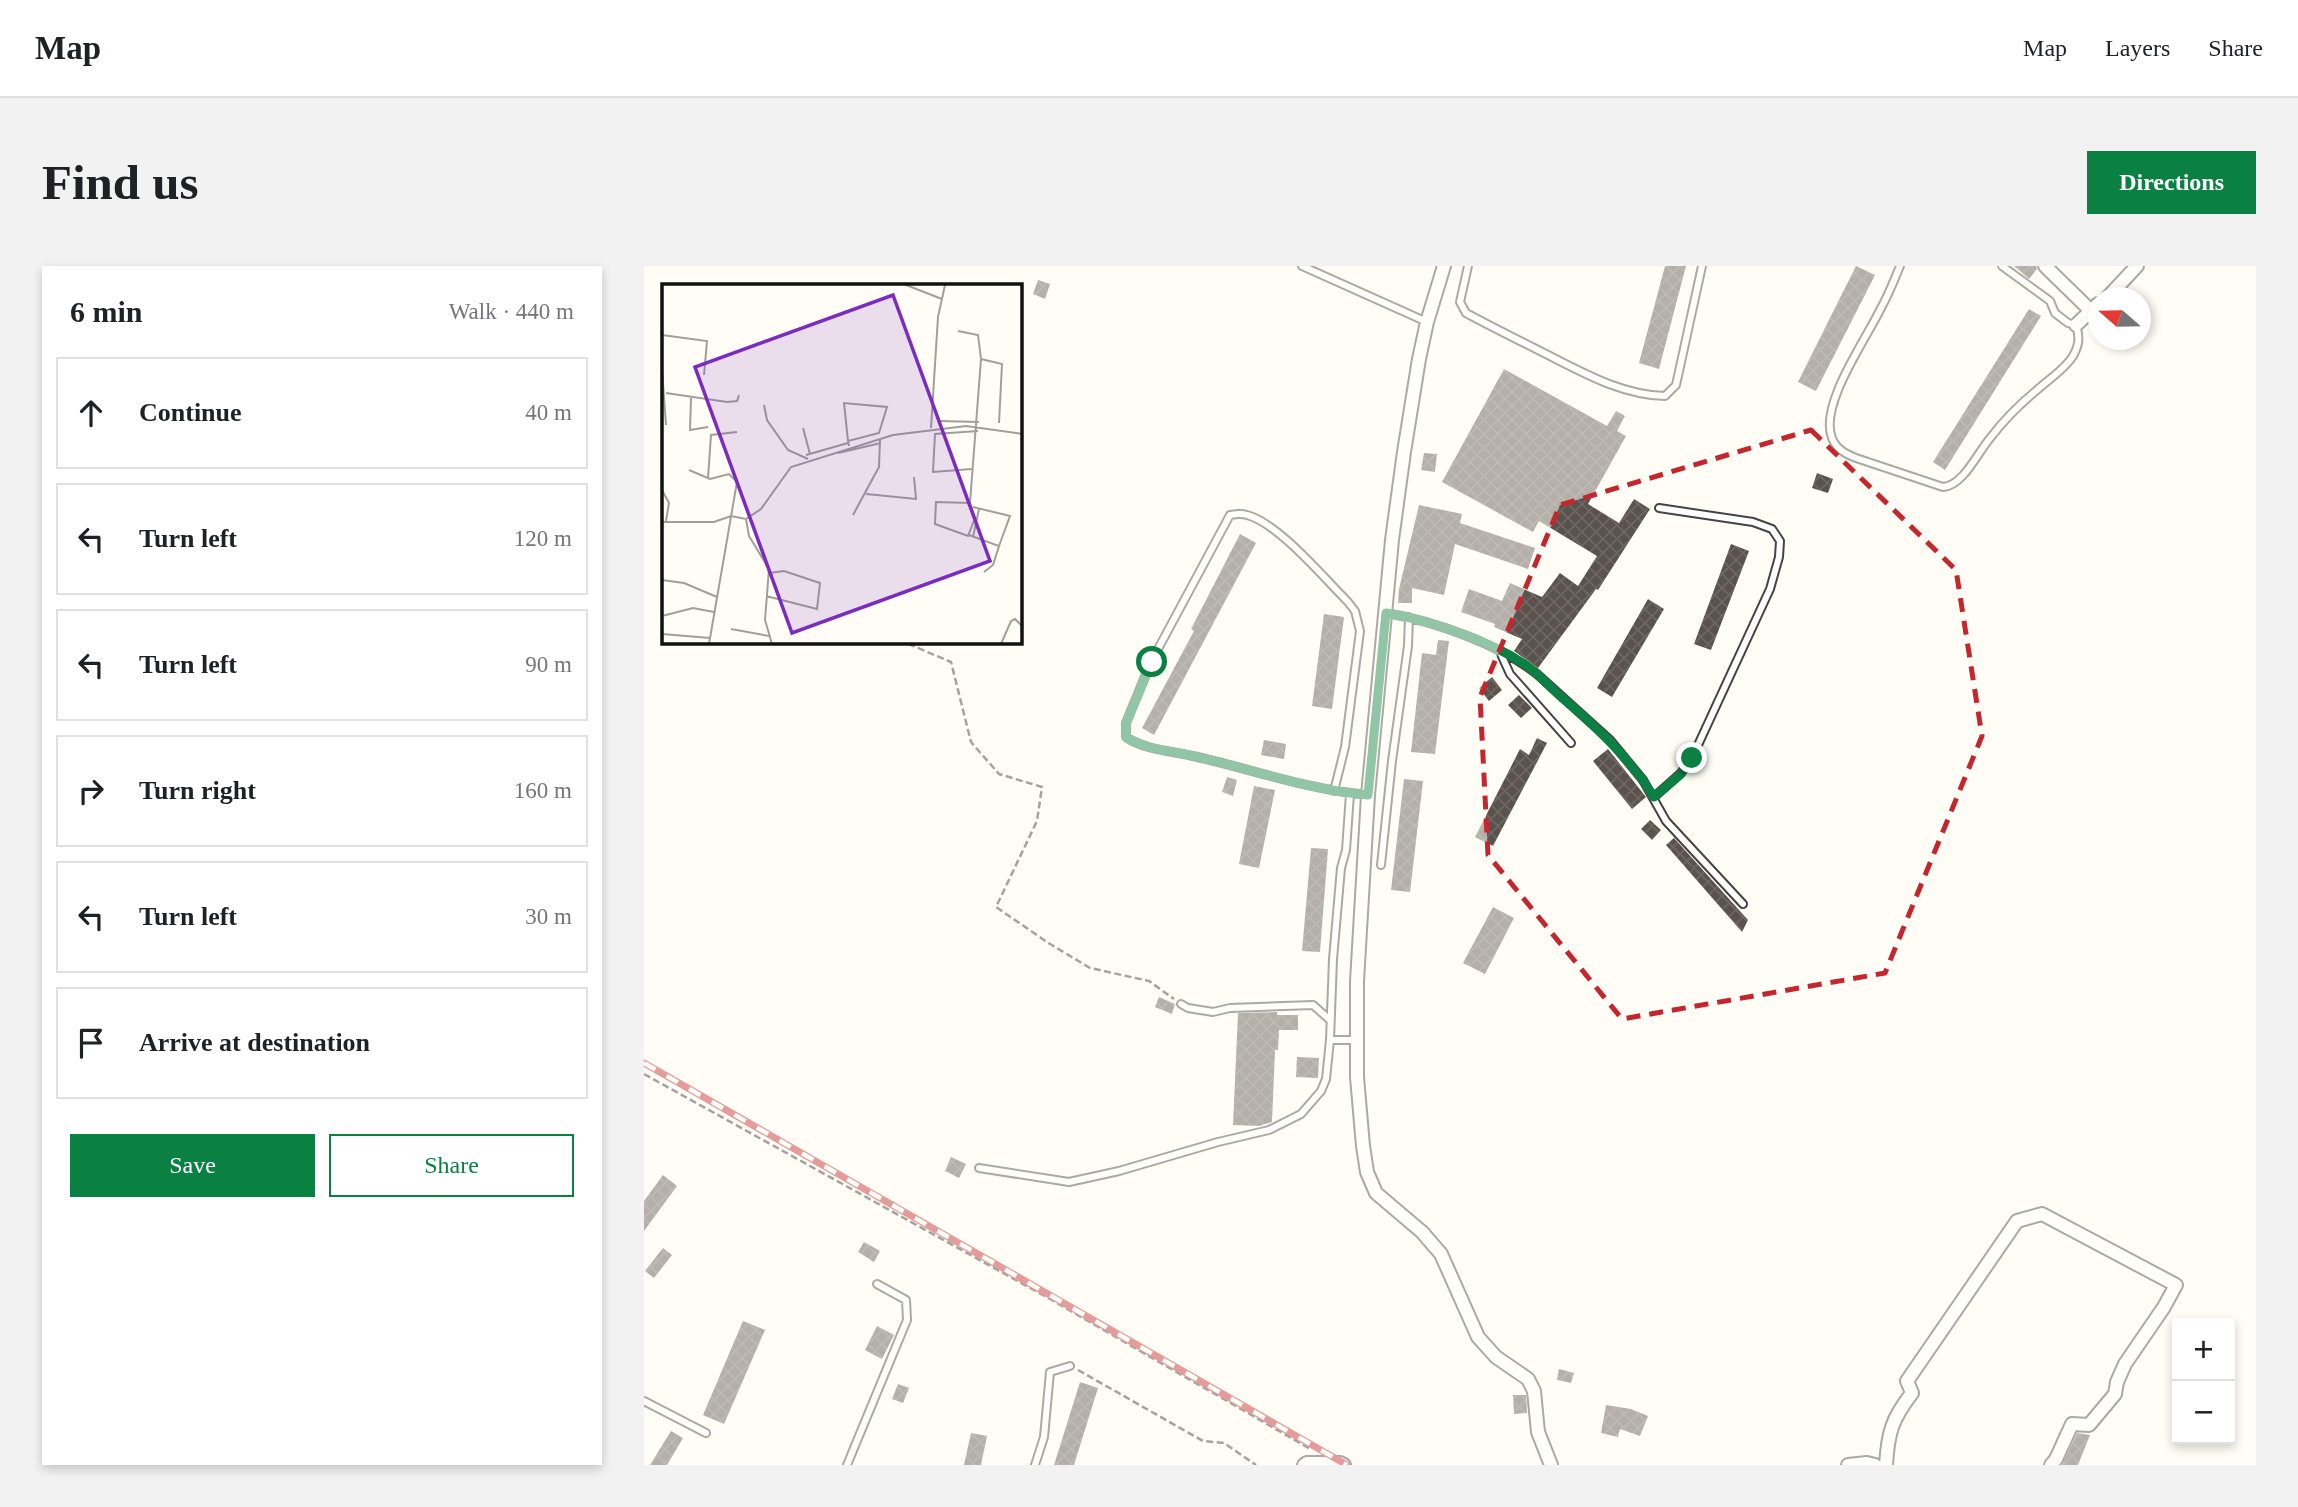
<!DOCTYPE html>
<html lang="en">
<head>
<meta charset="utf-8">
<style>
  :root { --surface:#fff; --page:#f2f2f2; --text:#202124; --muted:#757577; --line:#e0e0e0; --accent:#0b8043 }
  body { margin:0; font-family:"Times New Roman",serif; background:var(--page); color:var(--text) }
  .controls { position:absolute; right:21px; bottom:21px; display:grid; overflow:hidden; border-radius:0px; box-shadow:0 4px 10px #0003 }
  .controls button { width:63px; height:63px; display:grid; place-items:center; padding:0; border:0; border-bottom:2px solid var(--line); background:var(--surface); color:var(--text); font:35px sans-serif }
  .compass { position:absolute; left:1444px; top:21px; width:63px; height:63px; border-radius:50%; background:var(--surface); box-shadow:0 4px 10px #0003; rotate:290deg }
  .stop { position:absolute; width:21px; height:21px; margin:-16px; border:5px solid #0b8043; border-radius:50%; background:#fff }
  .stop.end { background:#0b8043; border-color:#fff; box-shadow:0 2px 7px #0008 }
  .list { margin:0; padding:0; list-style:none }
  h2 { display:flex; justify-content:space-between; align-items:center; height:91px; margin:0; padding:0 28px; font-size:30px }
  h2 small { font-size:23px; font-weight:400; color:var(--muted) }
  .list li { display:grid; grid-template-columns:46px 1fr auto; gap:21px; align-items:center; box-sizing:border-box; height:112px; margin:0 14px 14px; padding:0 14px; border:2px solid var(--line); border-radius:0px }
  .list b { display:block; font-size:26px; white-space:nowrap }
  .list em { font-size:23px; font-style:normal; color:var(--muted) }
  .actions { display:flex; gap:14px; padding:21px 28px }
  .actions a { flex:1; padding:16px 0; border:2px solid var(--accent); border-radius:0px; text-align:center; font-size:24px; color:var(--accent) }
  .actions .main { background:var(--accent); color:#fff }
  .icon { flex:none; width:38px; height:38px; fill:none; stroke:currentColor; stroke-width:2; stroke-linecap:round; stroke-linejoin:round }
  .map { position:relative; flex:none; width:1612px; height:1199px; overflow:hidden; border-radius:0px }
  header { display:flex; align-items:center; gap:42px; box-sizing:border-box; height:98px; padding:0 35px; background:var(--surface); border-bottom:2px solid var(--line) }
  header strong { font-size:33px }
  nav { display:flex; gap:38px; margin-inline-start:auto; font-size:24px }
  .intro { display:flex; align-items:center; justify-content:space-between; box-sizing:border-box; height:168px; padding:0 42px }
  h1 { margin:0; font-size:49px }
  .button { padding:18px 32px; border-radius:0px; background:var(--accent); color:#fff; font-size:24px; font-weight:700 }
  main { display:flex; gap:42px; padding:0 42px }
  aside { flex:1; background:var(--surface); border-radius:0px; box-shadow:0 4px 10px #0003 }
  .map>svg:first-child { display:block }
  .building { fill:url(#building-cross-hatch) }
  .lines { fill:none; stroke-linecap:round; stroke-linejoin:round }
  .service-casing { stroke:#444; stroke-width:10 }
  .minor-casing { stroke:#444; stroke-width:16 }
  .path { stroke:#333; stroke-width:2.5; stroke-dasharray:7 3.5; stroke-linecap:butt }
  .service { stroke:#fff; stroke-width:6 }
  .minor { stroke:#fff; stroke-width:12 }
  .rail-casing { stroke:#c4262e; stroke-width:7 }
  .rail { stroke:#fff; stroke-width:4.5; stroke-dasharray:13; stroke-linecap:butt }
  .route { stroke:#0b8043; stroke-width:9 }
  .marked { fill:none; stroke:#c4262e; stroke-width:5; stroke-dasharray:14 9; stroke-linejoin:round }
  .inset-road { fill:none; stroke:#a09f9a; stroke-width:2 }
  .view { fill:#7b2cbf; fill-opacity:0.15; stroke:#7b2cbf; stroke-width:3.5 }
  .inset-edge { fill:none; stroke:#111; stroke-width:3.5 }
</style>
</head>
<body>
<header>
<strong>Map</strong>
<nav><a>Map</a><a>Layers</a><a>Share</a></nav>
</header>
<div class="intro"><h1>Find us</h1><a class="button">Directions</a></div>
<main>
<aside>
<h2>6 min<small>Walk · 440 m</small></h2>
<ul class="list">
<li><svg class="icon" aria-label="ahead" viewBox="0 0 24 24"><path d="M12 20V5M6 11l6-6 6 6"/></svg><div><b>Continue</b></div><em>40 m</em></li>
<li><svg class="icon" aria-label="left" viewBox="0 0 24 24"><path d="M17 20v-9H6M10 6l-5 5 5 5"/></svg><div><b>Turn left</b></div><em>120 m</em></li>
<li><svg class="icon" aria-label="left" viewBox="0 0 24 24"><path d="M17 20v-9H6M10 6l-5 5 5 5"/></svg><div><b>Turn left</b></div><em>90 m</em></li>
<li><svg class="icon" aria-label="right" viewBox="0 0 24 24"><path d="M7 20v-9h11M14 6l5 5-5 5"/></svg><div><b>Turn right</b></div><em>160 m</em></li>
<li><svg class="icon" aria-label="left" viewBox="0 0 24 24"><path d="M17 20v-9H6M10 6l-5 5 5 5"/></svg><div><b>Turn left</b></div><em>30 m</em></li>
<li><svg class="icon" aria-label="arrive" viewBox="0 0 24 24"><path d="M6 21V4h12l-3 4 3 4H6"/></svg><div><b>Arrive at destination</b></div></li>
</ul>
<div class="actions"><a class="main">Save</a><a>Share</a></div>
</aside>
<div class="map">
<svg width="1612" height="1199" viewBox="0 0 1612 1199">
  <defs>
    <pattern id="building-cross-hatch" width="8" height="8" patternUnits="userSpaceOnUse" patternTransform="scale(1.75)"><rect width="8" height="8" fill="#5a524d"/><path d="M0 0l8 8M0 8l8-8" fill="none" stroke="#6d6662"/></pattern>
  </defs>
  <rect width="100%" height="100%" fill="#fffdf5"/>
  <!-- building -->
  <path class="building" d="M1021,0H1042L1015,103L995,97Z
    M1212,0L1231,9L1172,125L1154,116Z
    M1370,0H1392L1393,3L1385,13Z
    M394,14L406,18L401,33L389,28Z
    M1385,43L1397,50L1301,204L1289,196Z
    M860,103L963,160L972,145L981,150L973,165L982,170L944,238L975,257L990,233L1006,243L954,324L952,323L894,402L870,385L878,373L850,361L851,358L817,346L825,323L858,335L866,317L898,331L916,307L934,320L953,290L895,255L889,266L798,216Z
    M780,187L793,188L791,206L777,204Z
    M1173,207L1189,213L1184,227L1168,222Z
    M775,239L818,248L816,257L891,282L884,303L811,278L800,329L768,322V337H754L755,323Z
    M596,268L612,277L510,469L498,462L550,365L547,363Z
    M1087,278L1105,285L1067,384L1050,378Z
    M1004,333L1020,343L968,431L953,422Z
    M680,348L700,351L688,443L668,440Z
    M794,374L805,375L791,488L767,486L778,387L792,389Z
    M848,411L858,424L845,435L835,422Z
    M875,429L888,442L877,452L864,439Z
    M893,472L903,477L849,580L831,571L876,483L885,489Z
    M620,474L642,478L640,493L617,489Z
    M964,483L1002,531L988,543L949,495Z
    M583,511L593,514L589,530L578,526Z
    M760,513L779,515L766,626L747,624Z
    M610,520L631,524L615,602L595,598Z
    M1006,554L1017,564L1008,574L997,563Z
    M1030,572L1104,654L1098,666L1022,579Z
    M667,582L684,583L676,686L658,685Z
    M849,641L870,652L841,708L819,697Z
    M515,731L531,738L528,748L511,741Z
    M633,746V749H654V764H635L634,784H631L628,856L615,860L589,859L594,747Z
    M653,791L675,792L674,812L652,811Z
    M307,891L322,898L315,912L301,905Z
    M19,909L33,920L0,965V935Z
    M220,976L236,985L230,996L214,986Z
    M19,982L28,989L10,1012L1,1005Z
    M99,1055L121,1064L80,1158L59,1149Z
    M233,1060L250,1069L238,1093L221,1084Z
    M915,1103L930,1107L927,1117L913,1114Z
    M436,1116L454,1122L430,1199H410Z
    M254,1118L265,1122L259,1137L248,1133Z
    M869,1129H882L883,1147L870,1148Z
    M962,1139L987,1143L1004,1150L996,1170L976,1163L974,1171L957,1167Z
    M27,1165L39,1172L23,1199H6Z
    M327,1167L343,1170L337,1199H320Z
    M1433,1167L1446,1169L1434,1199H1418Z"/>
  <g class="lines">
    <defs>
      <path id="service" d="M658,0L783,56
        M824,0L816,36L822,47C848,61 874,74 900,87C938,106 977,129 1021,130L1032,119L1058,0
        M1256,0C1250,15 1244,30 1236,44C1221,75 1175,139 1188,172C1192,183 1202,188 1212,192L1299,221C1319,220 1334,186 1347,171C1360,154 1376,138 1393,124C1404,114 1421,103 1429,90C1435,79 1436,72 1432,59L1424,57L1411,47L1406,35L1358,0
        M742,347C790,355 855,378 893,408L966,474L999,514L1022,555L1099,638
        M856,386L866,408L927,477
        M690,525L701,481L716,365L711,345L704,336C680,312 634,257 603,249C597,247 592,248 586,249L507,396L482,457V471C501,484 527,485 549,490C607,503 665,524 724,529
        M1010,531L1037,507L1048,492L1126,323L1135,291L1136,275L1128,263L1109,256L1015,242
        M737,599L748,495L764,380L765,351
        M537,738L544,742L569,746L586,742L669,739L686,754
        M686,774L689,693L697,602L702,584L706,528
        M335,902L425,916L475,905L574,876L625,864L657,848L677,825L682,813L686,774H713
        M0,1135L62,1167
        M203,1199L263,1054L262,1034L233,1018
        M391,1199L400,1171L406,1106L426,1100"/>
      <path id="minor" d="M800,0L783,56L775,93L760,186L748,274L724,529L713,715V811L719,880L723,906L732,927L778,966L797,988L834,1071L852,1091L884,1113L890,1125L894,1166L907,1199
        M1401,0L1446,44
        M1463,32L1493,0
        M1432,59L1454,38
        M660,1199L663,1197H696L700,1199
        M1204,1199L1223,1197L1231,1199
        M1242,1199C1244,1166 1248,1153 1268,1127L1263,1115L1373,955L1398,948L1532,1019L1520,1041L1481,1098L1473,1116L1471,1128L1445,1159L1428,1158L1412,1193L1407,1199"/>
    </defs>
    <!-- service casing -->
    <use href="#service" class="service-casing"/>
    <!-- minor casing -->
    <use href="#minor" class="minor-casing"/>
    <!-- path -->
    <path class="path" d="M267,376V379L307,396L327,476L355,508L398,521L393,555L352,641L406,678L446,702L505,715L530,733
      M0,808L406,1033L668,1184
      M434,1104L559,1175L580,1177L612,1199"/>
    <!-- service -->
    <use href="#service" class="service"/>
    <!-- minor -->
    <use href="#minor" class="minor"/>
    <defs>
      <path id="rail" d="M0,797L703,1199"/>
    </defs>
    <!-- rail casing -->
    <use href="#rail" class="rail-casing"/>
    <!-- rail -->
    <use href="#rail" class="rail"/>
  </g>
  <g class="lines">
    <!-- route -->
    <path class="route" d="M508,396L482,457V471C500,484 527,484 549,490C607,503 665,524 724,529L742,347C785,354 847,375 883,400C895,408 904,420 915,429C951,460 984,490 1010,531L1037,508L1048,492"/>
  </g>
  <!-- marked area -->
  <path d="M0 0H1612V1199H0ZM1167,164L1312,304L1338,470L1241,707L978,753L844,589L836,431L916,239Z" fill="#fffdf5" fill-opacity=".55" fill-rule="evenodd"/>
  <path class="marked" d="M1167,164L1312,304L1338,470L1241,707L978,753L844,589L836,431L916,239Z"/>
  <!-- overview -->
  <g transform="translate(18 18)">
    <rect width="360" height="360" fill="#fffdf5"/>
    <path class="inset-road" d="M244,1L280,15M296,47L316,51L319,75L308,219L274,218L273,240L306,252L313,234L308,219M0,51L45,57L42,91M319,75L340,80L337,139M0,85L4,141M4,109L65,118L75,117L77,111M29,114L28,146L46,143M102,121L105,136L126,166L146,175M278,137L317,138M141,144L148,170M269,144L276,33L283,1M186,157L217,149L225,123L182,119L186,157L187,162M176,169L219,159M144,171L186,159M310,185L271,188L273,150L316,147M27,186L48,195L67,190L75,198L47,360M46,194L49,151L75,148M0,206L7,219L4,237M204,210L254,215L252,193M311,223L348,232L337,262M191,231L217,183L218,155M84,235L87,252L107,285L103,336L110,360M0,238H52L69,232L84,235L99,225L129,183L231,151L304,142L361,150M307,251L337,262L331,281L322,288M311,253L317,225M0,296L22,299L55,313M104,312L155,325L158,299L122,287L107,289M0,332L31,324L52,328M69,345L107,352M0,350L48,354M339,360L349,337L353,335L361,343"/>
    <path class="view" d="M231,11L328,277L130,349L33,83Z"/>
    <rect width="360" height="360" class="inset-edge"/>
  </g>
</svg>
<div class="controls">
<button>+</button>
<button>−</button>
</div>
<svg class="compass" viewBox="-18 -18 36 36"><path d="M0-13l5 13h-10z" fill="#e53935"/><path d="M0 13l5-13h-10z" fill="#757577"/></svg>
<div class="stop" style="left:508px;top:396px"></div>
<div class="stop end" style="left:1048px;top:492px"></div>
</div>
</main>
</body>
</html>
